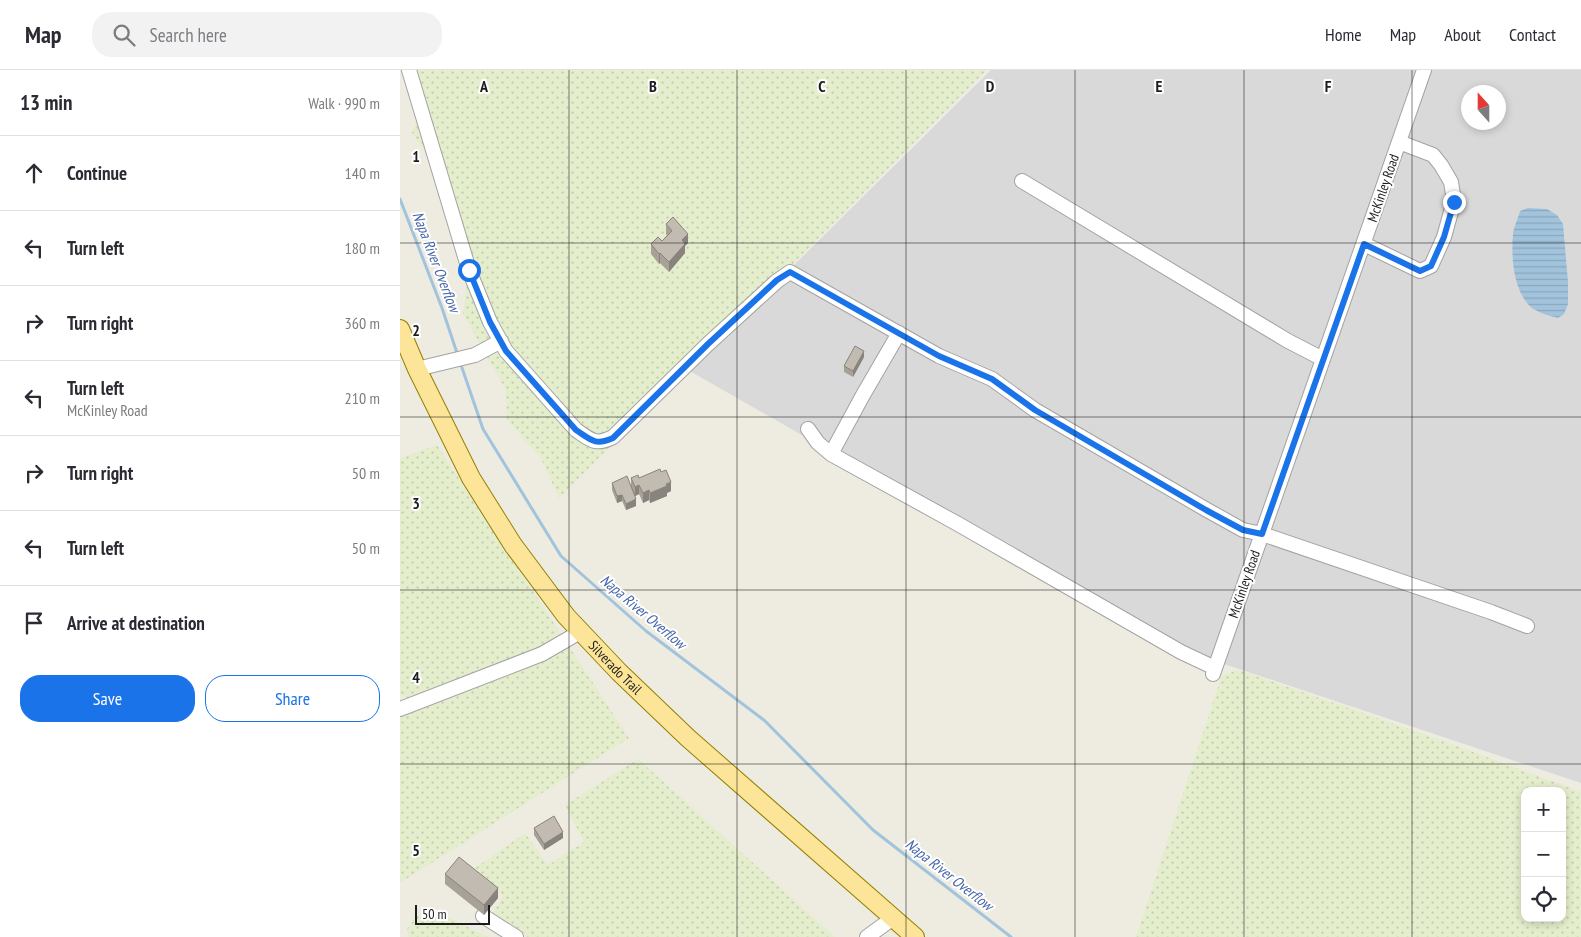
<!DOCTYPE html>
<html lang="en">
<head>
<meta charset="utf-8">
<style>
  :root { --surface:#fff; --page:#f2f2f3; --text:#2b2b33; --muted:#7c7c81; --line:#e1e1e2; --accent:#1a73e8 }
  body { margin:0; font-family:"PT Sans Narrow",sans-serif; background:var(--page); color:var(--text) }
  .controls { position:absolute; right:15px; bottom:15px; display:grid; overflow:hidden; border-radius:10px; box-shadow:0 2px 8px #0003 }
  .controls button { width:45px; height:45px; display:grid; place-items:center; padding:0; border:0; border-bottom:1px solid var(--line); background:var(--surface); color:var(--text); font:25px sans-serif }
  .compass { position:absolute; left:1061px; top:15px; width:45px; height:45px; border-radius:50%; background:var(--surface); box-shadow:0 2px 8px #0003; rotate:339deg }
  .scale { position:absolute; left:15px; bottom:12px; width:75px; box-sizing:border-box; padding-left:5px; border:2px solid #1c1c1c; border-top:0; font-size:14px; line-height:18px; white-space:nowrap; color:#1c1c1c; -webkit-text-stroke:4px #fff; paint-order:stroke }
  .stop { position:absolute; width:15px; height:15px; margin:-11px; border:4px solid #1a73e8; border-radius:50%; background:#fff }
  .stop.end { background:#1a73e8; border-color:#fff; box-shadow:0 1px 5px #0008 }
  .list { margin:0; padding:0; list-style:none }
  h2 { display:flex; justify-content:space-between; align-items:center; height:65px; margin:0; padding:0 20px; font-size:21px }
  h2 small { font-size:16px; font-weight:400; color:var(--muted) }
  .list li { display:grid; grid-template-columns:32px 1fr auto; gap:15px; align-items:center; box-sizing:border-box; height:75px; padding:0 20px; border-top:1px solid var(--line) }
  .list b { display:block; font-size:19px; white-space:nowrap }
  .list p { margin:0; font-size:16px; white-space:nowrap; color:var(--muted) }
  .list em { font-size:16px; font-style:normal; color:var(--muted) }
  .actions { display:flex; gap:10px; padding:15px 20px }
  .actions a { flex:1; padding:11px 0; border:1px solid var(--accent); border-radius:20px; text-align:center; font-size:18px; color:var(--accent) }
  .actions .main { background:var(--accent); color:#fff }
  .icon { flex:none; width:28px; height:28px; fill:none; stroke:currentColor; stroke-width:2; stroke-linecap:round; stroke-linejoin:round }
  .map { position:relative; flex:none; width:1181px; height:867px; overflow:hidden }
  header { display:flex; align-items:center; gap:30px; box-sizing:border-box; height:70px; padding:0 25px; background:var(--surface); border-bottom:1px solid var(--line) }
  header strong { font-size:24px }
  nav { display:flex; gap:28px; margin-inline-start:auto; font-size:18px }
  .search { width:350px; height:45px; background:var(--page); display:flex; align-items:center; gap:12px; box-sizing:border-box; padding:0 18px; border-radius:20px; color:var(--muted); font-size:19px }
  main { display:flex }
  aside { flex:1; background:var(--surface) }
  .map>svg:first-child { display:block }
  .residential { fill:#dad9d9; fill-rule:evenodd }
  .farmland { fill:url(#farmland-dots); fill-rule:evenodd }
  .water { fill:url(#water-rules) }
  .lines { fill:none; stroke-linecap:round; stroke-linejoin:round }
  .stream { stroke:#a1c3dc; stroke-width:3 }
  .minor-casing { stroke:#a3a3a3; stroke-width:16 }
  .major-casing { stroke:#948000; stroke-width:20 }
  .minor { stroke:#fff; stroke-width:14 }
  .major { stroke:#fce498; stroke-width:18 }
  .wall { fill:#a7a198 }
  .shaded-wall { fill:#88837c }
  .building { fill:#c2bbb1; stroke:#88837c }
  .route { stroke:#1a73e8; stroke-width:6 }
  .grid { fill:none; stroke:#1c1c1c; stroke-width:1; stroke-opacity:0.55 }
  .labels { text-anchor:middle; stroke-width:4; stroke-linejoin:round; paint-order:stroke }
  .street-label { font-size:14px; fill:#1c1c1c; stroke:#fff }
  .water-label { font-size:15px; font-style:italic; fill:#4867ab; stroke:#fff }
  .grid-label { font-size:16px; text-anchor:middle; font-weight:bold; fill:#1c1c1c; stroke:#fff; stroke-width:4; stroke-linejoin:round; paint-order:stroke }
</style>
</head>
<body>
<header>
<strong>Map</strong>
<div class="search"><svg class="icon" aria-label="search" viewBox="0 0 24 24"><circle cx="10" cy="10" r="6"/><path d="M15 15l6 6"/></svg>Search here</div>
<nav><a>Home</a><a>Map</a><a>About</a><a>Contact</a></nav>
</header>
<main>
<aside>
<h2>13 min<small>Walk · 990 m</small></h2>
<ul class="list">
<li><svg class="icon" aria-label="ahead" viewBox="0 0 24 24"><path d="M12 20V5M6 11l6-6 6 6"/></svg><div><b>Continue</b></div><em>140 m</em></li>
<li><svg class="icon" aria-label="left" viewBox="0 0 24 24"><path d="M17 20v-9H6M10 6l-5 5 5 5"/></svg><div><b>Turn left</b></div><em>180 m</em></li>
<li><svg class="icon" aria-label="right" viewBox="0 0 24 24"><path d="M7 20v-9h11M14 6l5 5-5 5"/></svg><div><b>Turn right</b></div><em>360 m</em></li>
<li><svg class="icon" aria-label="left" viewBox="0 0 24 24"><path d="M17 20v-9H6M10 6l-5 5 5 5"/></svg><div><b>Turn left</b><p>McKinley Road</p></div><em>210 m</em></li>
<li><svg class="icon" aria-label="right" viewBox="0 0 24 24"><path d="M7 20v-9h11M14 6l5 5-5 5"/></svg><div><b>Turn right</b></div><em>50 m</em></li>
<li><svg class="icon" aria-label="left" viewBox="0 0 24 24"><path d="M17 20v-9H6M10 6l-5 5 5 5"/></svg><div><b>Turn left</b></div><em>50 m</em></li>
<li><svg class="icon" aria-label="arrive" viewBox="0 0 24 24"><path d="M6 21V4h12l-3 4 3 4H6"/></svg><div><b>Arrive at destination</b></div></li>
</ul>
<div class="actions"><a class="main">Save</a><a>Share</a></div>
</aside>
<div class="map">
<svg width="1181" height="867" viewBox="0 0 1181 867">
  <defs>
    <pattern id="farmland-dots" width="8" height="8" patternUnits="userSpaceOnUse" patternTransform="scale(1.25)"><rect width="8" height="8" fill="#e4edcc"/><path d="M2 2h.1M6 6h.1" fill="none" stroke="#c3cbaf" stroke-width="1.8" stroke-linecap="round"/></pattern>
    <pattern id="water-rules" width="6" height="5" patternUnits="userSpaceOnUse" patternTransform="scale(1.25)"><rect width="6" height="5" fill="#a1c3dc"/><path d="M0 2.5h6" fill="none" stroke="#8aa7bc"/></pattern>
  </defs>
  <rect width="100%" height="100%" fill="#eeece1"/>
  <!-- residential -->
  <path class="residential" d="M591,0H1181V713L797,585L622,491L288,300ZM1068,22H1098V52H1068Z"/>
  <!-- farmland -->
  <path class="farmland" d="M2,0H587L159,428L140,387L107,350L106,320L63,244L69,197L34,96L12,63L18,46Z
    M37,375L229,668L0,813V639L8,628L0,625V388Z
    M839,600L1038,669L1181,722V867H736L822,605ZM1125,721H1162V848H1125Z
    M238,689L435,867H127L93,843L103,826L75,798L125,763L148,795L184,772L165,735Z
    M17,846L50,848L88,867H9L7,859Z"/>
  <!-- water -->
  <path class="water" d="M1128,138L1147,139L1157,145L1163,154L1168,212V234L1164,244L1158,248C1149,246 1140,243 1132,238C1113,222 1111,187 1113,164C1114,156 1118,149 1120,141Z"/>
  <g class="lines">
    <!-- stream -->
    <path class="stream" d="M0,129L42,238L58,286
      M60,292L83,359L161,486L246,561L365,651L473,760L611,867"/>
    <defs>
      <path id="minor" d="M9,0L69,200L90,252L106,281L176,360C191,370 195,376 213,367L308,274L377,211L390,202L539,286L592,309L635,340L807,440L843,460L862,464L1091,542L1127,556
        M622,111L888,271L923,289
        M964,174L1020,201L1031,196L1044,167L1054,131L1051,112L1041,95L1033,85L999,72
        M17,299L75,285L101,271
        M408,359L418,373L431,384L558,454L781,582L815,598
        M431,384L463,325L499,263
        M813,604L1024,0
        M0,639L142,584L180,562
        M83,846L116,867
        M467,867L493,848"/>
      <g id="major">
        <path id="s1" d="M0,259L17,299L71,408L113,475L166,546L219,602L288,668L515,867"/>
      </g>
    </defs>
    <!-- minor casing -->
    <use href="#minor" class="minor-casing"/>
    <!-- major casing -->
    <use href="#major" class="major-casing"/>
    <!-- minor -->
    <use href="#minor" class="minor"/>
    <!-- major -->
    <use href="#major" class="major"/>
  </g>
  <!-- wall -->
  <path class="wall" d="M266,154L288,173L285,176V183L269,202L260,193L259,194L251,184V174L262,171L267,165L266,164Z
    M464,287L453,307L444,302V296Z
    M231,408H239L271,421L267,423V426L250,433L249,430L243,433L239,424L235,426L236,436L226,440L222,431L217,433L212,420V413L231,416Z
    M134,758L163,768L144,780L134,765Z
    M45,804L98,828L84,845L45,814Z"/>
  <!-- shaded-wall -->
  <path class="shaded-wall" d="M288,164V173L285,176V183L269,202V192L282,170Z
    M260,183V193L259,194V184Z
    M464,281V287L453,307V301Z
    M271,412V421L267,423V426L250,433V423Z
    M239,415V424L235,426V417Z
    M249,420V430L243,433V423Z
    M222,425V431L217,433V426Z
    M236,429V436L226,440V434Z
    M163,762V768L144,780V774Z
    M98,818V828L84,845V835Z"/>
  <!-- building -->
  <path class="building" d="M273,147L288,164L282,170L285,174L269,192L260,183L259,184L251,174L258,167L262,171L272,161L266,154Z
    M455,276L464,281L453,301L444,296Z
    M260,399L261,402L266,400L271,412L266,414L267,416L250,423L249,420L243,423L239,415L235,417L231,408L238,405L239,408Z
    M227,406L236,429L226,434L222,425L217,426L212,413Z
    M154,746L163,762L144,774L134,758Z
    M59,787L98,818L84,835L45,804Z"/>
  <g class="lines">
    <!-- route -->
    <path class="route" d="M69,200L90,252L106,281L176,360C191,370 195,376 213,368L308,274L377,210L390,202L539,286L592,309L635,340L806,440L843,460L862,464L964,174L1020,201L1031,196L1044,167L1054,132"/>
  </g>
  <!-- grid -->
  <path class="grid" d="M169,0V867M337,0V867M506,0V867M675,0V867M844,0V867M1012,0V867M0,173H1181M0,347H1181M0,520H1181M0,694H1181"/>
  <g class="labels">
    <!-- street labels -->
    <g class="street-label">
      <text transform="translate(983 118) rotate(-71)" y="5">McKinley Road</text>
      <text transform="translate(844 514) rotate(-71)" y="5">McKinley Road</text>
      <text dy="5" stroke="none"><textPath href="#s1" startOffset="404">Silverado Trail</textPath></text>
    </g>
    <!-- water labels -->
    <g class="water-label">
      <text transform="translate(36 192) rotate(69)" y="5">Napa River Overflow</text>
      <text transform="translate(243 542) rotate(40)" y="5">Napa River Overflow</text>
      <text transform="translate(549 805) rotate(38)" y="5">Napa River Overflow</text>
    </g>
  </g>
  <g class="grid-label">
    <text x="84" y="22">A</text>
    <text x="253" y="22">B</text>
    <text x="422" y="22">C</text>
    <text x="590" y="22">D</text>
    <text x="759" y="22">E</text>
    <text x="928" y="22">F</text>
    <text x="16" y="92">1</text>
    <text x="16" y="266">2</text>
    <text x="16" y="439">3</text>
    <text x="16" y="613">4</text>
    <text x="16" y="786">5</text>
  </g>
</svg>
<div class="controls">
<button>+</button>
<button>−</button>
<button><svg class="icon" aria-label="locate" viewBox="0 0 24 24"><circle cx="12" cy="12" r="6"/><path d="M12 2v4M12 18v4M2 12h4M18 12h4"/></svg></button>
</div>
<svg class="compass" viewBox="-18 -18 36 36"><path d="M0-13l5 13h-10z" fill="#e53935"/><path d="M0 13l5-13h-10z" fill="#7c7c81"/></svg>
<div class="scale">50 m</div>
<div class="stop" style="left:69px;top:200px"></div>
<div class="stop end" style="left:1054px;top:132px"></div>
</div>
</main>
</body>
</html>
